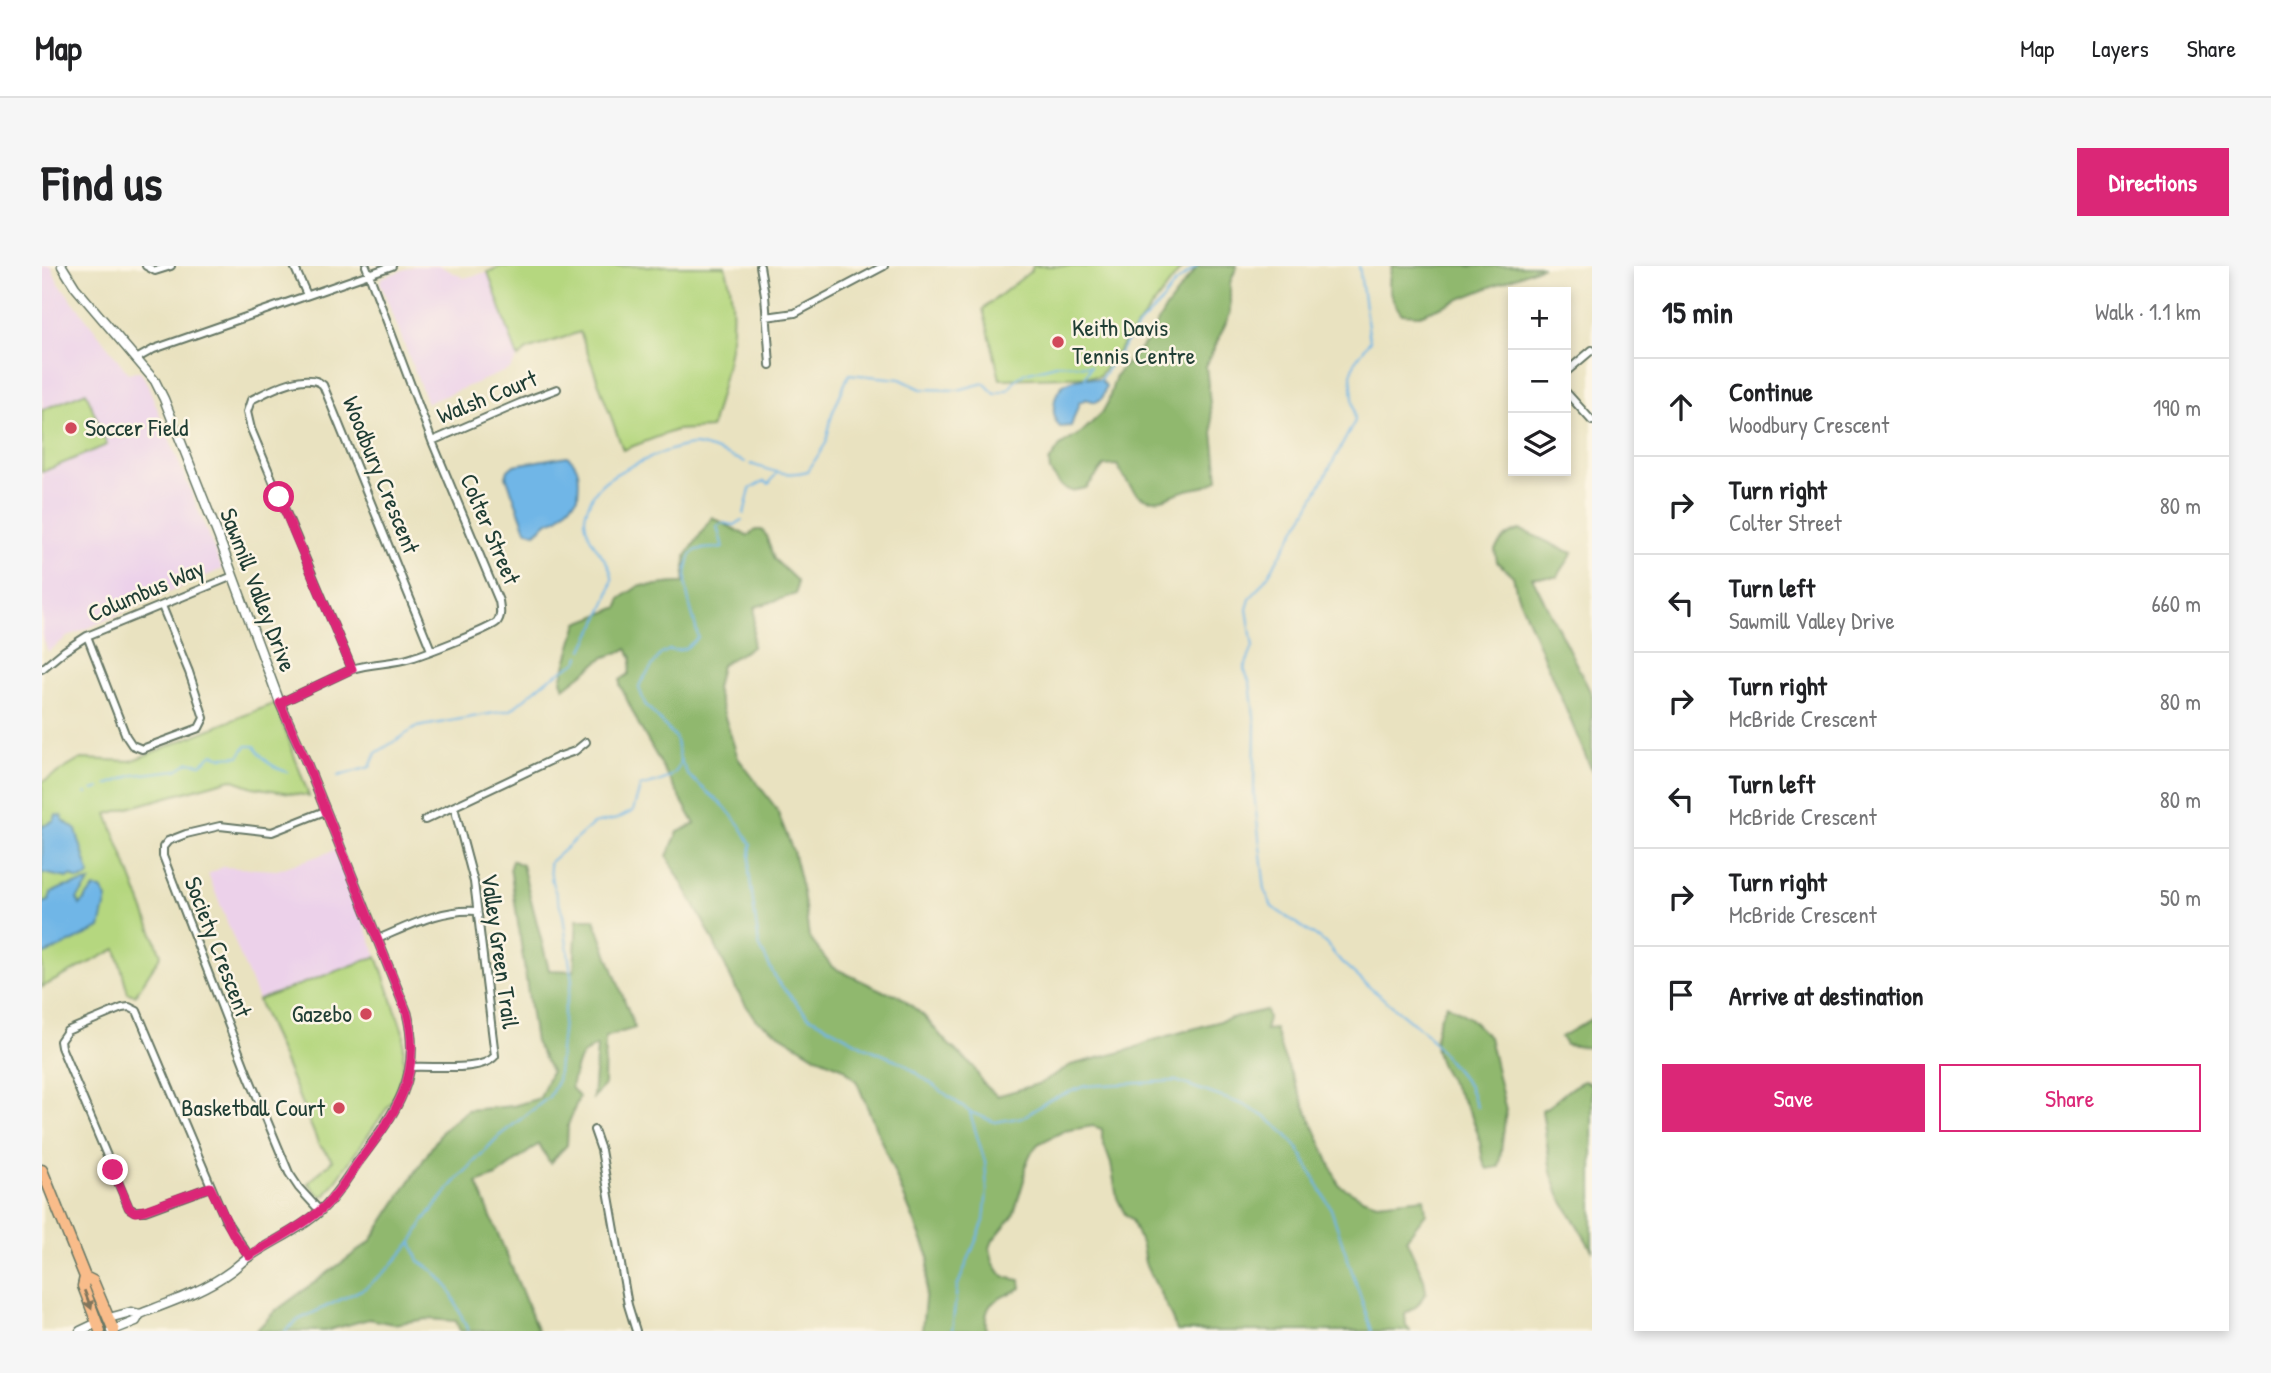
<!DOCTYPE html>
<html lang="en">
<head>
<meta charset="utf-8">
<style>
  :root { --surface:#fff; --page:#f6f6f6; --text:#202124; --muted:#757577; --line:#e0e0e0; --accent:#db2777 }
  body { margin:0; font-family:"Patrick Hand",sans-serif; background:var(--page); color:var(--text) }
  .controls { position:absolute; right:21px; top:21px; display:grid; overflow:hidden; border-radius:0px; box-shadow:0 4px 10px #0003 }
  .controls button { width:63px; height:63px; display:grid; place-items:center; padding:0; border:0; border-bottom:2px solid var(--line); background:var(--surface); color:var(--text); font:35px sans-serif }
  .stop { position:absolute; width:21px; height:21px; margin:-16px; border:5px solid #db2777; border-radius:50%; background:#fff }
  .stop.end { background:#db2777; border-color:#fff; box-shadow:0 2px 7px #0008 }
  .list { margin:0; padding:0; list-style:none }
  h2 { display:flex; justify-content:space-between; align-items:center; height:91px; margin:0; padding:0 28px; font-size:30px }
  h2 small { font-size:23px; font-weight:400; color:var(--muted) }
  .list li { display:grid; grid-template-columns:46px 1fr auto; gap:21px; align-items:center; box-sizing:border-box; height:98px; padding:0 28px; border-top:2px solid var(--line) }
  .list b { display:block; font-size:26px; white-space:nowrap }
  .list p { margin:0; font-size:23px; white-space:nowrap; color:var(--muted) }
  .list em { font-size:23px; font-style:normal; color:var(--muted) }
  .actions { display:flex; gap:14px; padding:21px 28px }
  .actions a { flex:1; padding:16px 0; border:2px solid var(--accent); border-radius:0px; text-align:center; font-size:24px; color:var(--accent) }
  .actions .main { background:var(--accent); color:#fff }
  .icon { flex:none; width:38px; height:38px; fill:none; stroke:currentColor; stroke-width:2; stroke-linecap:round; stroke-linejoin:round }
  .map { position:relative; flex:none; width:1550px; height:1065px; overflow:hidden; border-radius:0px }
  header { display:flex; align-items:center; gap:42px; box-sizing:border-box; height:98px; padding:0 35px; background:var(--surface); border-bottom:2px solid var(--line) }
  header strong { font-size:33px }
  nav { display:flex; gap:38px; margin-inline-start:auto; font-size:24px }
  .intro { display:flex; align-items:center; justify-content:space-between; box-sizing:border-box; height:168px; padding:0 42px }
  h1 { margin:0; font-size:49px }
  .button { padding:18px 32px; border-radius:0px; background:var(--accent); color:#fff; font-size:24px; font-weight:700 }
  main { display:flex; gap:42px; padding:0 42px }
  aside { flex:1; background:var(--surface); border-radius:0px; box-shadow:0 4px 10px #0003 }
  .map>svg:first-child { display:block }
  .built { fill:#ecd1ea }
  .green { fill:#b5d77f; stroke:#6a8a5a; stroke-width:2 }
  .forest { fill:#90b86e; stroke:#587a51; stroke-width:2 }
  .water { fill:#70b6e7; stroke:#487a8e; stroke-width:2 }
  .lines { fill:none; stroke-linecap:round; stroke-linejoin:round }
  .stream { stroke:#70b6e7; stroke-width:2 }
  .minor-casing { stroke:#667765; stroke-width:10 }
  .tertiary-casing { stroke:#667765; stroke-width:11 }
  .primary-casing { stroke:#667765; stroke-width:13 }
  .minor { stroke:#fff; stroke-width:6 }
  .tertiary { stroke:#fff; stroke-width:8 }
  .primary { stroke:#f9bc8a; stroke-width:10 }
  .oneway { fill:#81765b }
  .route { stroke:#db2777; stroke-width:9 }
  .poi-dot { fill:#d1495b; stroke:#fcf5e5; stroke-width:2.5 }
  .labels { text-anchor:middle; stroke-width:5; stroke-linejoin:round; paint-order:stroke }
  .poi-label { font-size:24px; fill:#1f3d34; stroke:#fcf5e5; text-anchor:start }
  .street-label { font-size:24px; fill:#1f3d34; stroke:#fcf5e5 }
</style>
</head>
<body>
<header>
<strong>Map</strong>
<nav><a>Map</a><a>Layers</a><a>Share</a></nav>
</header>
<div class="intro"><h1>Find us</h1><a class="button">Directions</a></div>
<main>
<div class="map">
<svg width="1550" height="1065" viewBox="0 0 1550 1065">
  <rect width="100%" height="100%" fill="#fcf5e5"/>
  <filter id="ink" filterUnits="userSpaceOnUse"><feTurbulence type="fractalNoise" baseFrequency=".0143" numOctaves="2"/><feDisplacementMap in="SourceGraphic" scale="14" xChannelSelector="R" yChannelSelector="G"/><feConvolveMatrix kernelMatrix="1 2 1 2 8 2 1 2 1" color-interpolation-filters="sRGB"/></filter>
  <filter id="wash" filterUnits="userSpaceOnUse"><feTurbulence type="fractalNoise" baseFrequency=".00686" numOctaves="4" result="noise"/><feDisplacementMap in="SourceGraphic" scale="28" xChannelSelector="R" yChannelSelector="G"/><feGaussianBlur stdDeviation="1.57" result="paint"/><feColorMatrix in="noise" values="0 0 0 0 0 0 0 0 0 0 0 0 0 0 0 0 0 1.4 0 .05"/><feComposite in="paint" operator="in"/></filter>
  <g filter="url(#wash)">
    <rect width="100%" height="100%" fill="#e9e2c0"/>
    <!-- built -->
    <path class="built" d="M0,0H9L16,16L86,107L98,105L105,117L180,303L25,371L6,386L0,369Z
      M372,0H398L422,12L446,6L476,92L468,103L385,137L338,16L341,11Z
      M293,584L335,690L216,734L166,608L181,601L235,604Z"/>
    <!-- green -->
    <path class="green" d="M459,0H683C701,53 683,110 669,162L634,164L581,184L538,66L485,84L476,92L446,6Z
      M991,0H1141L1057,110L958,113L941,43L989,5Z
      M44,126L65,179L0,206V144Z
      M233,437L267,530L211,521L189,513L65,548L119,689L93,729L86,727L74,683L0,721V516L39,493L89,495Z
      M335,690L362,769L361,804L350,835L284,929L278,930L266,917L291,894L277,879L216,734Z"/>
    <!-- forest -->
    <path class="forest" d="M1156,0H1195L1188,17V48L1164,100L1176,213C1164,223 1159,220 1145,224C1136,226 1128,231 1119,233C1094,238 1086,217 1075,199L1062,200L1044,222L1029,225L1020,221L1008,205L1007,196L1018,180L1040,166L1060,147L1066,136L1074,109L1104,76L1124,42Z
      M1350,0H1501L1378,49L1360,48C1347,32 1344,19 1350,0Z
      M670,251L705,270L714,264H720L724,269L732,293L755,315L754,328L713,341L710,381L679,399L674,423L696,492L734,542L751,585L761,626L767,671L790,701L843,726L855,728L882,750L904,776L931,800L940,816L955,830L999,817L1029,799L1087,784L1112,774L1189,752L1224,744L1226,752L1223,764L1233,763L1240,787L1297,919L1320,932L1335,937L1382,932L1384,947L1364,973L1382,1013L1384,1026L1376,1039L1363,1048L1364,1060L1368,1065H1135L1126,1043L1103,997L1100,980L1090,954L1083,948L1075,932L1069,898L1060,873V863L1051,860L1022,865L996,878L988,889L983,901L982,914L971,950L951,974L948,982L951,996L958,1007L966,1012L978,1014L979,1022C955,1034 941,1034 944,1065H880L887,991L815,816L802,802L775,791L713,753L695,725L667,666L625,590L636,566L653,558L597,459L578,419V414L587,408L590,392L585,383L561,392L522,422L519,414L536,357L577,341L578,333L598,319C613,321 626,316 642,317L644,290Z
      M1477,264C1496,269 1511,281 1531,287L1515,311H1490L1550,429V505L1475,328L1471,310L1455,296L1453,284C1458,274 1466,268 1477,264Z
      M470,594L480,599L507,704L532,705L535,653H552L593,762L563,771L562,819L551,832L555,780C535,787 534,801 529,821L537,831L526,859L525,879L508,897L497,878L454,910L435,917L496,1065H418L414,1055L385,1053L351,1058L327,1053L283,1065H214L232,1046L328,976L401,864L425,844L471,840L498,832L509,805L493,776L468,601Z
      M1405,738L1429,753L1447,771L1464,845L1457,901L1445,903C1439,894 1440,886 1438,877C1437,869 1433,859 1430,851C1409,808 1375,791 1405,738Z
      M1550,753V782L1524,779L1519,771Z
      M1542,815L1550,818V984L1517,929L1509,906L1500,844C1516,836 1525,821 1542,815Z"/>
    <!-- water -->
    <path class="water" d="M1043,111L1059,114L1064,120L1060,132L1054,136L1044,133L1037,137L1029,160L1018,161C1008,152 1011,128 1021,119C1027,115 1036,113 1043,111Z
      M525,190C540,200 537,215 536,231L515,253L506,256L493,267L484,264L464,210L466,204L472,199Z
      M14,549L20,550L21,554L34,564L47,607L46,611L36,614L29,610L25,612L0,607V561L12,554Z
      M48,616L35,633L38,639L52,622L59,623L65,632L58,662L15,683L0,689V637L7,635L9,627L22,621Z"/>
    <g class="lines">
      <!-- stream -->
      <path class="stream" d="M1317,0L1328,75L1314,94L1309,108L1313,155L1265,244L1227,308L1208,333L1205,343L1211,381L1202,403L1208,417L1213,458L1212,527L1223,624L1230,641L1285,678L1295,692L1326,720L1385,768L1426,819L1435,841
        M1057,115L1098,58L1118,38L1132,19L1155,0
        M709,198C729,205 746,211 766,205L784,177L790,148L807,108L858,113L879,123L916,124L942,117L953,128L967,123L974,113L983,107L1018,98L1049,100L1043,111
        M702,248L708,223L722,215L727,218L734,208
        M700,254L693,259L680,257L675,260L681,282C673,283 660,281 653,285C648,288 649,289 647,294C638,322 651,344 656,371C647,381 641,386 627,384L618,389L599,416L597,422L603,438L633,471L638,493L646,509L683,541L699,561L709,578L707,606L717,679L735,715L766,750L823,781L861,797L928,846L953,856L982,851L1007,834L1043,820L1134,815L1202,839L1225,852L1244,868L1257,884L1289,943L1330,1065
        M541,384C551,362 566,339 570,315C573,297 543,277 543,252C543,243 552,225 559,219C572,205 633,179 652,179C665,179 689,191 703,196
        M296,510L328,501L334,487L375,461L469,444L506,413L536,395L538,390
        M65,519L92,509L135,504L147,496L159,498L171,488L181,491L197,490L204,480H213C221,494 230,501 245,506
        M51,524L58,522
        M44,527H45
        M370,977L377,995L393,1006L407,1022L426,1065
        M243,1065L256,1054L323,1022L346,1003L370,976L383,953L413,916L457,870L507,831L515,816L522,745L530,715L521,649L510,616L507,597L551,558L575,553L591,545L598,521C614,516 637,514 638,494
        M910,1065L915,1021L942,955L945,924L943,896L928,847"/>
    </g>
  </g>
  <g filter="url(#ink)">
    <g class="lines">
      <defs>
        <path id="minor" d="M104,0L113,5L129,0
          M252,0L265,29
          M718,0L723,29L728,99
          M724,51L753,47L842,0
          M94,93L112,83L350,0
          M1524,106L1550,84
          M1524,126L1550,155
          M390,175L478,137L515,123
          M45,370L84,470L90,479L100,483L157,462L162,452L147,406L120,340
          M0,403L22,385L45,370L191,310
          M310,403L209,163L205,146L209,134C227,125 264,104 281,119L389,384
          M238,437L310,403C329,397 350,398 369,392C382,388 448,363 455,356C460,350 458,342 457,335L390,175L324,0
          M383,554L516,491L533,485L544,476
          M336,673C367,660 400,642 435,645
          M368,801C390,799 438,807 453,790L432,616L412,541
          M552,864L559,884L586,1039L594,1065
          M168,921L103,945H92L87,942L19,781L18,775L25,765L80,742L87,741L95,745L183,953L207,990
          M278,945L257,922L247,907L204,804L121,590V581L126,575L144,568L178,560L230,566L283,545"/>
        <path id="tertiary" d="M20,0L33,21L113,115L122,133L177,272L238,437L263,493L365,747C381,812 353,847 316,896C304,913 293,932 277,946C257,964 232,974 210,989C202,993 196,1000 189,1005C162,1025 129,1036 98,1048L94,1055L69,1065
          M67,1052L89,1046L98,1048
          M38,1065L55,1057"/>
        <path id="primary" d="M0,904L43,1011L51,1015L72,1065
          M43,1011L41,1020L58,1065"/>
      </defs>
      <!-- minor casing -->
      <use href="#minor" class="minor-casing"/>
      <!-- tertiary casing -->
      <use href="#tertiary" class="tertiary-casing"/>
      <!-- primary casing -->
      <use href="#primary" class="primary-casing"/>
      <!-- minor -->
      <use href="#minor" class="minor"/>
      <!-- tertiary -->
      <use href="#tertiary" class="tertiary"/>
      <!-- primary -->
      <use href="#primary" class="primary"/>
    </g>
    <!-- one-way arrows -->
    <defs><path id="oneway-solid" d="M-6-.8H1V-3.2L6.5 0L1 3.2V.8H-6Z" transform="scale(1.75)"/></defs>
    <use class="oneway" href="#oneway-solid" transform="translate(46 1034) rotate(69)"/>
  </g>
  <g class="lines" filter="url(#ink)">
    <!-- route -->
    <path class="route" d="M71,904L87,942L93,946L103,944L168,921L191,968L207,990C230,976 254,964 275,947C292,934 303,915 316,897C353,848 381,812 365,747L263,493L238,437L310,403L237,231"/>
  </g>
  <!-- markers -->
  <g class="poi-dot">
    <circle cx="1016" cy="76" r="7"/>
    <circle cx="29" cy="162" r="7"/>
    <circle cx="324" cy="748" r="7"/>
    <circle cx="297" cy="842" r="7"/>
  </g>
  <g class="labels">
    <!-- poi labels -->
    <g class="poi-label">
      <text x="1030" y="70">Keith Davis<tspan x="1030" dy="28">Tennis Centre</tspan></text>
      <text x="43" y="170">Soccer Field</text>
      <text x="310" y="756" text-anchor="end">Gazebo</text>
      <text x="283" y="850" text-anchor="end">Basketball Court</text>
    </g>
    <!-- street labels -->
    <g class="street-label">
      <text transform="translate(445 131) rotate(-22)" y="8">Walsh Court</text>
      <text transform="translate(339 209) rotate(68)" y="8">Woodbury Crescent</text>
      <text transform="translate(448 263) rotate(67)" y="8">Colter Street</text>
      <text transform="translate(216 324) rotate(69)" y="8">Sawmill Valley Drive</text>
      <text transform="translate(104 325) rotate(-23)" y="8">Columbus Way</text>
      <text transform="translate(176 681) rotate(69)" y="8">Society Crescent</text>
      <text transform="translate(458 685) rotate(82)" y="8">Valley Green Trail</text>
    </g>
  </g>
</svg>
<div class="controls">
<button>+</button>
<button>−</button>
<button><svg class="icon" aria-label="layers" viewBox="0 0 24 24"><path d="M12 4l9 5-9 5-9-5zM3 14l9 5 9-5"/></svg></button>
</div>
<div class="stop" style="left:237px;top:231px"></div>
<div class="stop end" style="left:71px;top:904px"></div>
</div>
<aside>
<h2>15 min<small>Walk · 1.1 km</small></h2>
<ul class="list">
<li><svg class="icon" aria-label="ahead" viewBox="0 0 24 24"><path d="M12 20V5M6 11l6-6 6 6"/></svg><div><b>Continue</b><p>Woodbury Crescent</p></div><em>190 m</em></li>
<li><svg class="icon" aria-label="right" viewBox="0 0 24 24"><path d="M7 20v-9h11M14 6l5 5-5 5"/></svg><div><b>Turn right</b><p>Colter Street</p></div><em>80 m</em></li>
<li><svg class="icon" aria-label="left" viewBox="0 0 24 24"><path d="M17 20v-9H6M10 6l-5 5 5 5"/></svg><div><b>Turn left</b><p>Sawmill Valley Drive</p></div><em>660 m</em></li>
<li><svg class="icon" aria-label="right" viewBox="0 0 24 24"><path d="M7 20v-9h11M14 6l5 5-5 5"/></svg><div><b>Turn right</b><p>McBride Crescent</p></div><em>80 m</em></li>
<li><svg class="icon" aria-label="left" viewBox="0 0 24 24"><path d="M17 20v-9H6M10 6l-5 5 5 5"/></svg><div><b>Turn left</b><p>McBride Crescent</p></div><em>80 m</em></li>
<li><svg class="icon" aria-label="right" viewBox="0 0 24 24"><path d="M7 20v-9h11M14 6l5 5-5 5"/></svg><div><b>Turn right</b><p>McBride Crescent</p></div><em>50 m</em></li>
<li><svg class="icon" aria-label="arrive" viewBox="0 0 24 24"><path d="M6 21V4h12l-3 4 3 4H6"/></svg><div><b>Arrive at destination</b></div></li>
</ul>
<div class="actions"><a class="main">Save</a><a>Share</a></div>
</aside>
</main>
</body>
</html>
